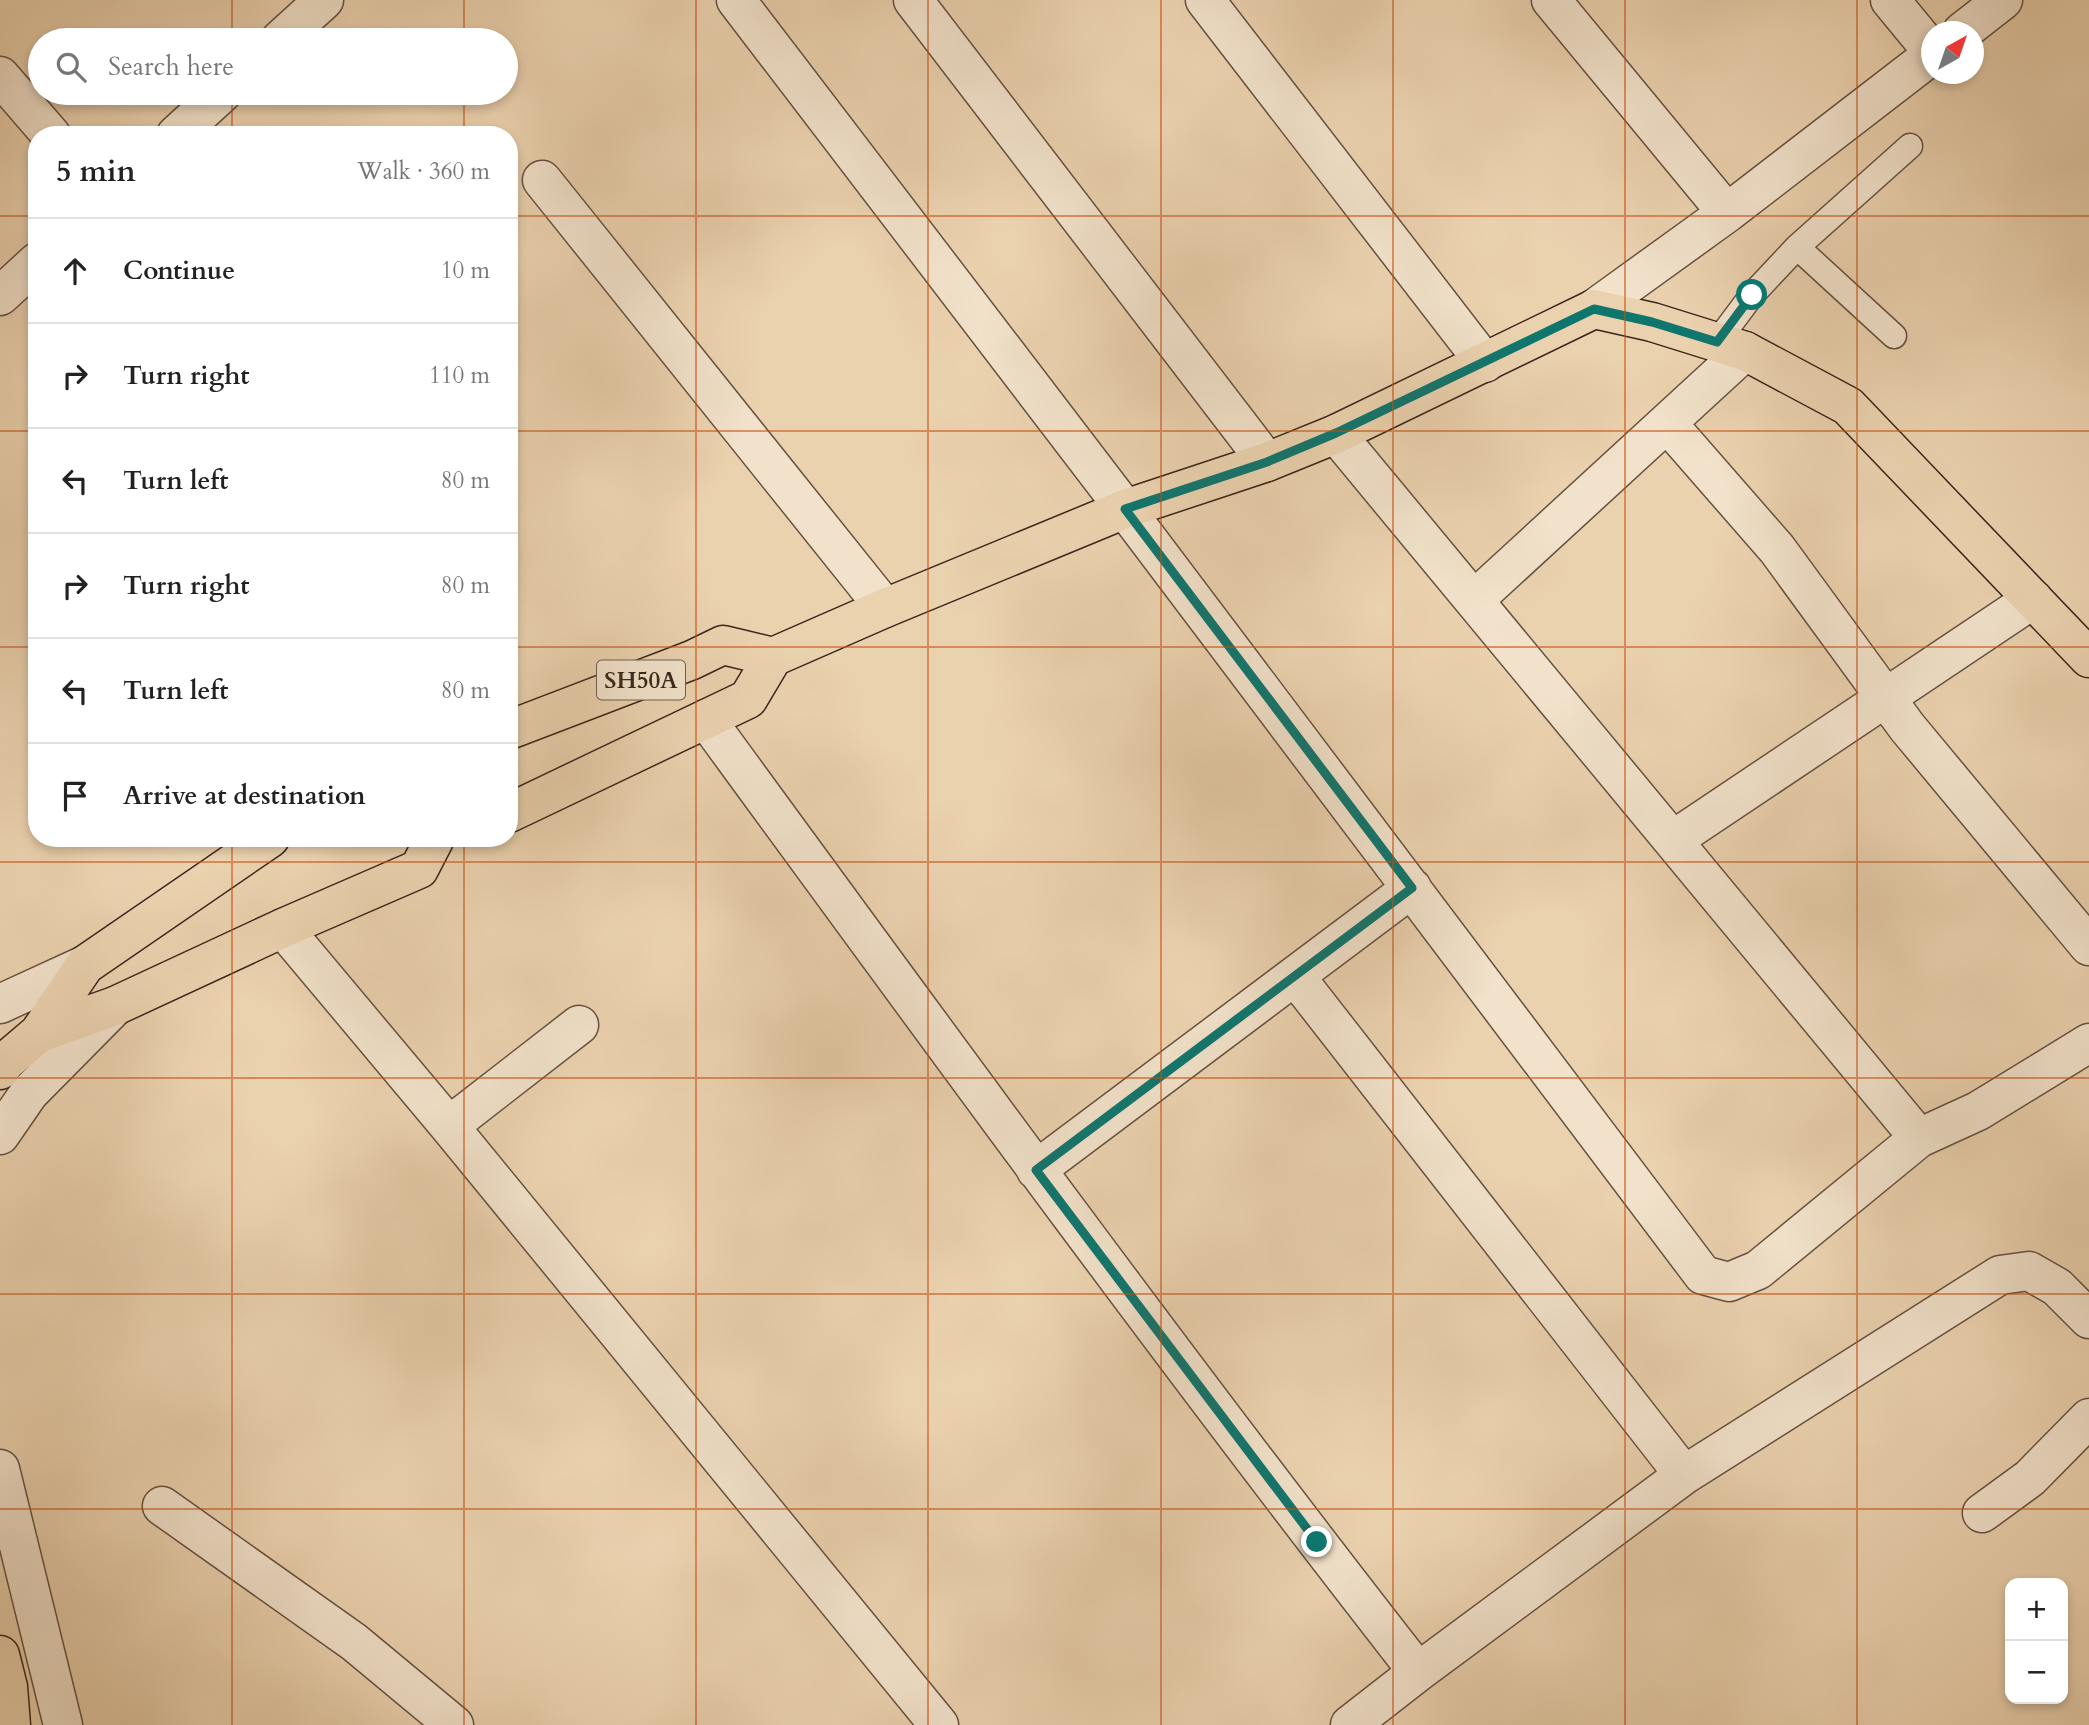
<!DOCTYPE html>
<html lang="en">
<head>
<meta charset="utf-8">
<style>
  :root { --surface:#fff; --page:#f2f2f2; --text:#222; --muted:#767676; --line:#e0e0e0 }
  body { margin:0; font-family:Cardo,serif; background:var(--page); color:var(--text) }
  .controls { position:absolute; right:21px; bottom:21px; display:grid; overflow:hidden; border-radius:14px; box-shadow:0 4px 10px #0003 }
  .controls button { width:63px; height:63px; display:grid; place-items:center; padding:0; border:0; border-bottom:2px solid var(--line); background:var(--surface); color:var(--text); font:35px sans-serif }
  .compass { position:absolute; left:1921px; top:21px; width:63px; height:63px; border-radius:50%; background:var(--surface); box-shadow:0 4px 10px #0003; rotate:40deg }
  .stop { position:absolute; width:21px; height:21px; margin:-16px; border:5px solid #0f766e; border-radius:50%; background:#fff }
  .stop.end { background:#0f766e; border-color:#fff; box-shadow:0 2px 7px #0008 }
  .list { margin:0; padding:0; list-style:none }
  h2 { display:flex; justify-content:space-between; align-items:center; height:91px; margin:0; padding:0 28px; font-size:30px }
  h2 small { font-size:23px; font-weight:400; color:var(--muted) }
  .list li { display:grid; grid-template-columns:46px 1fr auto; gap:21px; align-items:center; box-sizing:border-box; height:105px; padding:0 28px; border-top:2px solid var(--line) }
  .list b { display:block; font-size:26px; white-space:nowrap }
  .list em { font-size:23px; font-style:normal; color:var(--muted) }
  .icon { flex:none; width:38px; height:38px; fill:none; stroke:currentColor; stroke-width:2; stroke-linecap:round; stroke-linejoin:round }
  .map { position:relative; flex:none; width:2089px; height:1725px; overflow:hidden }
  .search { position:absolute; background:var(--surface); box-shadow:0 4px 10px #0003; left:28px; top:28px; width:490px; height:77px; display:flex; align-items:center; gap:18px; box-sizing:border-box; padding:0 24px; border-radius:38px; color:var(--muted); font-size:26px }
  .panel { position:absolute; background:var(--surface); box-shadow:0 4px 10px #0003; left:28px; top:126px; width:490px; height:721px; border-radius:28px }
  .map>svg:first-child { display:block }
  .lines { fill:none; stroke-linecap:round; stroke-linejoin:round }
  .service-casing { stroke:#665141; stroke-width:27 }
  .minor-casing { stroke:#665141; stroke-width:41 }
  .tertiary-casing { stroke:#665141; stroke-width:41 }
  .primary-casing { stroke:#3a261c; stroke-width:41 }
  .service { stroke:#f2e2cb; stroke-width:24 }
  .minor { stroke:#f2e2cb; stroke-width:38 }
  .tertiary { stroke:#f2e2cb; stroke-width:38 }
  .primary { stroke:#ebd2af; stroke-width:38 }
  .route { stroke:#0f766e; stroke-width:9 }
  .grid { fill:none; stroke:#c54f0f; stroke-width:2; stroke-opacity:0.55 }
  .labels { text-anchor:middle; stroke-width:5; stroke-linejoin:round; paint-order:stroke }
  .shield { fill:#f2e2cb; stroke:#715e50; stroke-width:2 }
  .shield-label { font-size:23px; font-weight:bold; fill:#3a261c }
</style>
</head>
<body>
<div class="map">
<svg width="2089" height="1725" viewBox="0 0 2089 1725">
  <rect width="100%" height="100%" fill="#ebd2af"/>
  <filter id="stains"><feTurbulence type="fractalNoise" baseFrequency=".00286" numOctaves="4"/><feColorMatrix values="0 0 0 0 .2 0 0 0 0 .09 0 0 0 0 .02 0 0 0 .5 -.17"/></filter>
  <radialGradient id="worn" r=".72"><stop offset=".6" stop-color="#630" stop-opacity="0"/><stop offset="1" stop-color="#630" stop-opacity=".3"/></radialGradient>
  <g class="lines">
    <defs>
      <path id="service" d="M1894,336L1797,247L1910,146
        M1717,342L1752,295L1797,247"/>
      <path id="minor" d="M736,0L1125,509L1703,1275L1729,1282L1758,1270L1919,1138
        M913,0L1267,462
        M1205,0L1485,363
        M1551,0L1727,213L1594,309
        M1890,0L1932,51
        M1962,32L2003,0
        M280,40L324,0
        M0,76L51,135
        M176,135L222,93
        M542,180L885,608
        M1727,213L1932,55
        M0,296L37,262
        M1667,423L1777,549L1907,727L2089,946
        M1336,434L1919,1138L1978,1111L2089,1043
        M1474,600L1745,351
        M706,719C940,1039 1174,1360 1418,1672L1350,1725
        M1673,840L2033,599
        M283,928L449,1126L939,1725
        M1295,976L1684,1475
        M449,1126L579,1025
        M1036,1170L1412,888
        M162,1506L354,1642L454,1725
        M1982,1513L2030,1478L2089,1418
        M1418,1672L1684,1475L2000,1275L2029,1271L2057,1287L2089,1319"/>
      <path id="tertiary" d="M0,1004L85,965
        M0,1135L29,1093L115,1006
        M0,1469L63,1725"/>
      <path id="primary" d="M509,730L692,660L723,645L773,657
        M509,813L748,699L773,657L885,608L1125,509L1267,462L1336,434L1594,309L1652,322L1745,351L1848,406L2089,658
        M39,1033L115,1006L283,928L419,869L435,838
        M0,1070L5,1062L39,1033L85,965L270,838
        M0,1655L8,1687L11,1725"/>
    </defs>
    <!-- service casing -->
    <use href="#service" class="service-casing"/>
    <!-- minor casing -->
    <use href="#minor" class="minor-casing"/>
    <!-- tertiary casing -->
    <use href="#tertiary" class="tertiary-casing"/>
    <!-- primary casing -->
    <use href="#primary" class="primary-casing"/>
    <!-- service -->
    <use href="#service" class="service"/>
    <!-- minor -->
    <use href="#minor" class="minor"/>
    <!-- tertiary -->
    <use href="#tertiary" class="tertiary"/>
    <!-- primary -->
    <use href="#primary" class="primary"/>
  </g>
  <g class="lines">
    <!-- route -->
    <path class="route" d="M1317,1542L1036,1170L1412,888L1125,509L1267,462L1336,433L1594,309L1652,322L1717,342L1752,295"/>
  </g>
  <!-- grid -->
  <path class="grid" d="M232,0V40M464,0V40M696,0V1725M928,0V1725M1161,0V1725M1393,0V1725M1625,0V1725M1857,0V1725M232,93V135M464,93V135M0,216H37M509,216H2089M0,431H37M509,431H2089M0,647H37M509,647H2089M232,838V1725M464,838V1725M0,862H2089M0,1078H2089M0,1294H2089M0,1509H2089"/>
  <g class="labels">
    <!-- shield labels -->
    <rect class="shield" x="597" y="660.5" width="88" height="39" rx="5"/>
    <g class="shield-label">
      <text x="641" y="688">SH50A</text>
    </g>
  </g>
  <rect width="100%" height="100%" filter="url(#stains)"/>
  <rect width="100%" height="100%" fill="url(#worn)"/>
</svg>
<div class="controls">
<button>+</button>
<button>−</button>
</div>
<svg class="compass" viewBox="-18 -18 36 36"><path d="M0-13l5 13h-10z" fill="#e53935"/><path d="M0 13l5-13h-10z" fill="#767676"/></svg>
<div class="stop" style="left:1752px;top:295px"></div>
<div class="stop end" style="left:1317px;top:1542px"></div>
<div class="search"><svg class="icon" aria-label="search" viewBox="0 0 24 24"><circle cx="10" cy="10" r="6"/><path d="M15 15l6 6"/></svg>Search here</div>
<section class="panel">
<h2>5 min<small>Walk · 360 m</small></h2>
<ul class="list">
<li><svg class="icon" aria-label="ahead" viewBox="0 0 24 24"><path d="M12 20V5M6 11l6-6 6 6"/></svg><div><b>Continue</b></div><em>10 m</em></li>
<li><svg class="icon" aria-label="right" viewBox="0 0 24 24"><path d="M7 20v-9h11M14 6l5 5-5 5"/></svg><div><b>Turn right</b></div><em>110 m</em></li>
<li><svg class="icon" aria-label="left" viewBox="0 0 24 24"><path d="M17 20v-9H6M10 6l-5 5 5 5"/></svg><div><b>Turn left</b></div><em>80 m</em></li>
<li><svg class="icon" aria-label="right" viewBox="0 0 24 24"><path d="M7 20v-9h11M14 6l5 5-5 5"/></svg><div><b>Turn right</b></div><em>80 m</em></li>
<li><svg class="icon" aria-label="left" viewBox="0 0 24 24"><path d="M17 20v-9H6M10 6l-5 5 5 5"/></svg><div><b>Turn left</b></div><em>80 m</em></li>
<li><svg class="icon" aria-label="arrive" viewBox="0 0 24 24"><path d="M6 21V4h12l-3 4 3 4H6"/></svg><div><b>Arrive at destination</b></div></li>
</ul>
</section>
</div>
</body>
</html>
